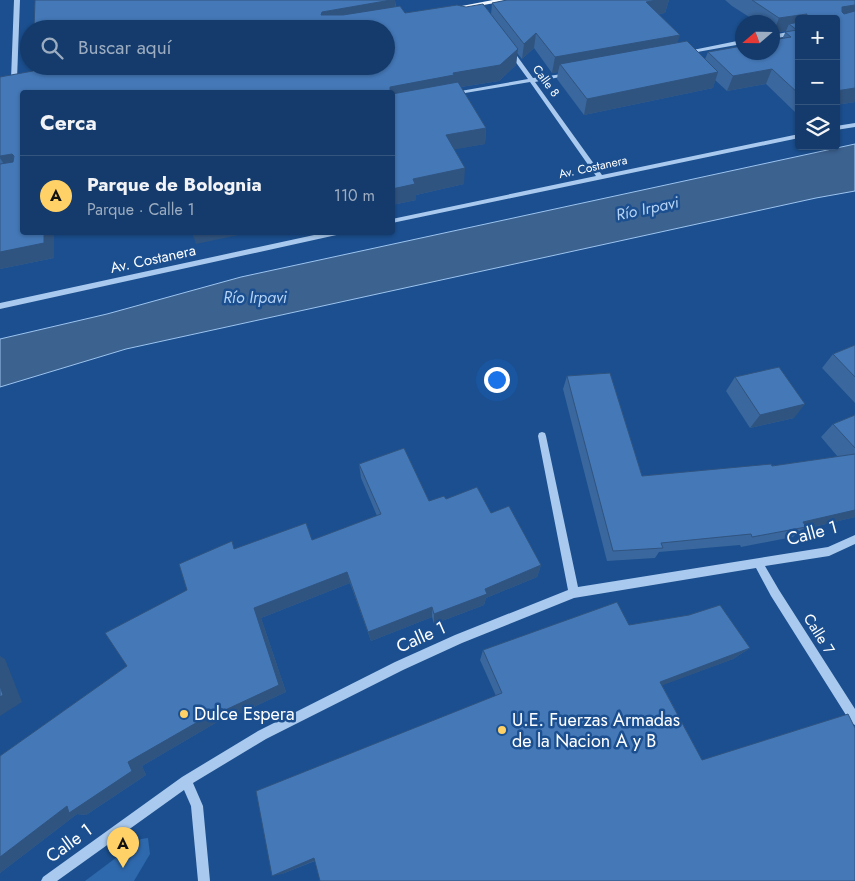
<!DOCTYPE html>
<html lang="es">
<head>
<meta charset="utf-8">
<style>
  :root { --surface:#143b6b; --page:#1d4271; --text:#f1f3f6; --muted:#9dadc1; --line:#33557e; --accent:#ffd166 }
  body { margin:0; font-family:Jost,sans-serif; background:var(--page); color:var(--text) }
  .controls { position:absolute; right:15px; top:15px; display:grid; overflow:hidden; border-radius:5px; box-shadow:0 1px 4px #0004 }
  .controls button { width:45px; height:45px; display:grid; place-items:center; padding:0; border:0; border-bottom:1px solid var(--line); background:var(--surface); color:var(--text); font:25px sans-serif }
  .compass { position:absolute; left:735px; top:15px; width:45px; height:45px; border-radius:50%; background:var(--surface); box-shadow:0 1px 4px #0004; rotate:250deg }
  .you { position:absolute; left:496px; top:379px; width:18px; height:18px; margin:-12px; border:4px solid #fff; border-radius:50%; background:#1a73e8; box-shadow:0 0 0 8px #1a73e833 }
  .badge { display:grid; place-items:center; width:32px; height:32px; border-radius:50%; background:var(--accent); color:#111; font-size:16px; font-weight:700 }
  .pin { position:absolute; translate:-50% -41px; filter:drop-shadow(0 1px 2px #0008) }
  .pin::after { content:''; position:absolute; top:26px; width:18px; height:15px; background:inherit; clip-path:polygon(0 0,100% 0,50% 100%) }
  .list { margin:0; padding:0; list-style:none }
  h2 { display:flex; justify-content:space-between; align-items:center; height:65px; margin:0; padding:0 20px; font-size:21px }
  h2 small { font-size:16px; font-weight:400; color:var(--muted) }
  .list li { display:grid; grid-template-columns:32px 1fr auto; gap:15px; align-items:center; box-sizing:border-box; height:80px; padding:0 20px; border-top:1px solid var(--line) }
  .list b { display:block; font-size:19px; white-space:nowrap }
  .list p { margin:0; font-size:16px; white-space:nowrap; color:var(--muted) }
  .list em { font-size:16px; font-style:normal; color:var(--muted) }
  .icon { flex:none; width:28px; height:28px; fill:none; stroke:currentColor; stroke-width:2; stroke-linecap:round; stroke-linejoin:round }
  .map { position:relative; flex:none; width:855px; height:881px; overflow:hidden }
  .search { position:absolute; background:var(--surface); box-shadow:0 1px 4px #0004; left:20px; top:20px; width:375px; height:55px; display:flex; align-items:center; gap:12px; box-sizing:border-box; padding:0 18px; border-radius:28px; color:var(--muted); font-size:19px }
  .panel { position:absolute; background:var(--surface); box-shadow:0 1px 4px #0004; left:20px; top:90px; width:375px; height:145px; border-radius:5px }
  .map>svg:first-child { display:block }
  .green { fill:#2e69ad }
  .water { fill:#3c6290; stroke:#9cc4f0 }
  .lines { fill:none; stroke-linecap:round; stroke-linejoin:round }
  .minor { fill:#a9c9ee; fill-rule:evenodd }
  .major { fill:#f0f6ff; fill-rule:evenodd }
  .wall { fill:#3a679d }
  .shaded-wall { fill:#305480 }
  .building { fill:#4478b7; stroke:#305480 }
  .poi-dot { fill:#ffd166; stroke:#1b4f8f; stroke-width:2 }
  .labels { text-anchor:middle; stroke-width:5; stroke-linejoin:round; paint-order:stroke }
  .far-street-label { font-size:12px; fill:#fff; stroke:#1b4f8f }
  .street-label { font-size:15px; fill:#fff; stroke:#1b4f8f }
  .water-label { font-size:16px; font-style:italic; fill:#b5d3f5; stroke:#1b4f8f }
  .near-street-label { font-size:18px; fill:#fff; stroke:#1b4f8f }
  .near-poi-label { font-size:18px; fill:#fff; stroke:#1b4f8f; text-anchor:start }
</style>
</head>
<body>
<div class="map">
<svg width="855" height="881" viewBox="0 0 855 881">
  <rect width="100%" height="100%" fill="#1b4f8f"/>
  <!-- green -->
  <path class="green" d="M148,838L150,854L134,881H85L141,839Z"/>
  <!-- water -->
  <path class="water" d="M855,144V191L816,198L126,349L0,387V339L107,314L241,277Z"/>
  <g class="lines">
    <!-- minor -->
    <path class="minor" d="M14,0H20L17,79L14,81L11,79Z
      M799,30V34L772,39V35Z
      M742,40V44L686,54L683,52Z
      M508,49H512L533,78L570,73V75L535,82L602,175L799,134V138L392,223V219L596,176L530,82L453,95L452,94L455,92L528,79L507,50Z
      M855,123V127L836,130V126Z
      M328,232H344L341,234L0,309V303Z
      M542,432L545,433L546,436L578,587L828,547L855,535V544L829,556L765,566L779,590L855,709V725L851,723L771,596L756,568L574,598L462,643L403,670L266,739L193,783L203,806L210,881H198L191,806L184,790L57,881H41L43,877L182,777L258,731L395,662L455,635L568,590L538,436L539,433Z"/>
    <!-- major -->
    <path class="major" d="M493,0H511L450,11L446,9Z"/>
  </g>
  <!-- wall -->
  <path class="wall" d="M35,0H395L396,7L405,13L491,15L492,3L507,0H669L665,13L659,14L677,43L705,59L708,52L782,39L786,31L773,33L772,22H757L732,6L725,0H855V102L836,105V19H799V112H795L766,84L727,91L715,80L713,88L584,115L557,79L558,72L552,73L534,48L522,59L517,53L516,65L499,81L461,87L486,128L485,144L454,149L464,184L416,195V200L392,205V92H22L54,258L0,269V77L386,66Z
    M855,345V403L822,368L833,354Z
    M567,376L642,476L772,466L838,457L821,437L833,424L855,415V517L801,530L793,537L741,547L740,545L659,552L655,558L607,561L563,389Z
    M735,377L794,418L750,428L726,391Z
    M359,464L429,501L446,499L491,513L541,565L537,577L486,598L484,605L434,624L432,617L371,641L350,583L261,618L286,692L232,717L229,715L142,766L146,775L86,815L77,814L0,873V756L127,666L187,590L236,548L312,540L377,516L361,478Z
    M629,625L750,648L733,659L662,685L702,760L855,728L315,861L282,874L496,696L480,660L483,650Z"/>
  <!-- shaded-wall -->
  <path class="shaded-wall" d="M391,0H395L396,15L324,27L321,15L322,12Z
    M657,0H669L665,13L642,17L646,2Z
    M855,5V18L836,21L842,7Z
    M807,14L805,19H799V29L789,24L786,31L773,33L779,18Z
    M536,33L534,48L522,59L524,44Z
    M680,35L675,50L560,64L558,72L552,73L555,57Z
    M518,49L516,65L499,81L454,88L392,102V92H389L390,87L453,73Z
    M772,69L766,84L727,91L733,76Z
    M718,72L713,88L584,115L587,99Z
    M855,88V102L836,105V91Z
    M799,104V112H795Z
    M486,128L485,144L446,151V135Z
    M12,154L22,170L9,172L0,158V156Z
    M465,168L464,184L416,195V200L392,205V189L413,179Z
    M44,232H54V258L0,269V252Z
    M192,232H243V234L196,244Z
    M805,404L794,418L750,428L760,415Z
    M855,510V517L801,530L806,527L803,522Z
    M541,565L537,577L486,598L484,605L434,624V614L485,589Z
    M347,572L350,583L261,618L286,692L232,717L229,715L142,766L146,775L86,815L77,814L0,873V857L67,806L128,762L254,608Z
    M432,607V617L371,641L368,632Z
    M750,648L733,659L647,691L660,682Z
    M0,656L5,659L22,702L0,716Z
    M314,858H321L282,874L272,876Z"/>
  <!-- building -->
  <path class="building" d="M35,0H391L322,12L321,15H343L400,6L405,13L457,5L466,7L483,4L518,49L500,65L453,73L454,75L390,87V92H22V232H44V243L0,252V164L13,162L14,156L12,154L0,156V77L33,71L34,66H386V29H34Z
    M507,0H657L646,2L680,35L555,57L536,33L524,44L492,3Z
    M752,0H855V5L842,7V12L844,14L855,11V88L836,91V19H806L807,14L779,18Z
    M799,22V94L772,69L733,76L708,52L742,46V52H772V40L791,37L785,32L797,30L789,24Z
    M687,41L718,72L587,99L560,64Z
    M458,82L486,128L446,135L465,168L413,179L415,184L392,189V94Z
    M855,345V377L833,354Z
    M779,367L805,404L760,415L735,377Z
    M610,373L642,476L771,464L772,466L855,454V510L803,522L806,527L752,537L751,534L661,543L663,548L613,551L567,376Z
    M855,415V448L833,424Z
    M404,448L429,501L444,496L446,499L477,487L491,513L509,506L541,565L485,589L487,594L434,614L432,607L368,632L347,572L254,608L279,685L223,711L222,708L128,762L132,771L69,813L67,806L0,857V756L127,666L105,633L187,590L179,564L232,541L234,549L306,523L312,540L381,514L359,464Z
    M617,602L629,625L689,615L720,605L750,648L660,682L702,760L848,714L855,728V881H320L314,858L272,876L256,791L502,693L483,650Z
    M0,686L3,695L0,697Z"/>
  <!-- markers -->
  <g class="poi-dot">
    <circle cx="184" cy="714" r="5"/>
    <circle cx="502" cy="730" r="5"/>
  </g>
  <g class="labels">
    <!-- far-street labels -->
    <g class="far-street-label">
      <text transform="translate(546 81) rotate(54)" y="4">Calle 8</text>
      <text transform="translate(593 167) rotate(-12)" y="4">Av. Costanera</text>
    </g>
    <!-- street labels -->
    <g class="street-label">
      <text transform="translate(153 259) rotate(-12)" y="5">Av. Costanera</text>
      <text transform="translate(819 634) rotate(58)" y="5">Calle 7</text>
    </g>
    <!-- water labels -->
    <g class="water-label">
      <text transform="translate(647 208) rotate(-12)" y="6">Río Irpavi</text>
      <text x="255" y="303">Río Irpavi</text>
    </g>
    <!-- near-street labels -->
    <g class="near-street-label">
      <text transform="translate(812 533) rotate(-15)" y="6">Calle 1</text>
      <text transform="translate(421 637) rotate(-24)" y="6">Calle 1</text>
      <text transform="translate(69 843) rotate(-36)" y="6">Calle 1</text>
    </g>
    <!-- near-poi labels -->
    <g class="near-poi-label">
      <text x="194" y="720">Dulce Espera</text>
      <text x="512" y="726">U.E. Fuerzas Armadas<tspan x="512" dy="21">de la Nacion A y B</tspan></text>
    </g>
  </g>
</svg>
<div class="controls">
<button>+</button>
<button>−</button>
<button><svg class="icon" aria-label="layers" viewBox="0 0 24 24"><path d="M12 4l9 5-9 5-9-5zM3 14l9 5 9-5"/></svg></button>
</div>
<svg class="compass" viewBox="-18 -18 36 36"><path d="M0-13l5 13h-10z" fill="#e53935"/><path d="M0 13l5-13h-10z" fill="#9dadc1"/></svg>
<div class="you"></div>
<div class="pin badge" style="left:123px;top:868px">A</div>
<div class="search"><svg class="icon" aria-label="search" viewBox="0 0 24 24"><circle cx="10" cy="10" r="6"/><path d="M15 15l6 6"/></svg>Buscar aquí</div>
<section class="panel">
<h2>Cerca<small></small></h2>
<ul class="list">
<li><span class="badge">A</span><div><b>Parque de Bolognia</b><p>Parque · Calle 1</p></div><em>110 m</em></li>
</ul>
</section>
</div>
</body>
</html>
